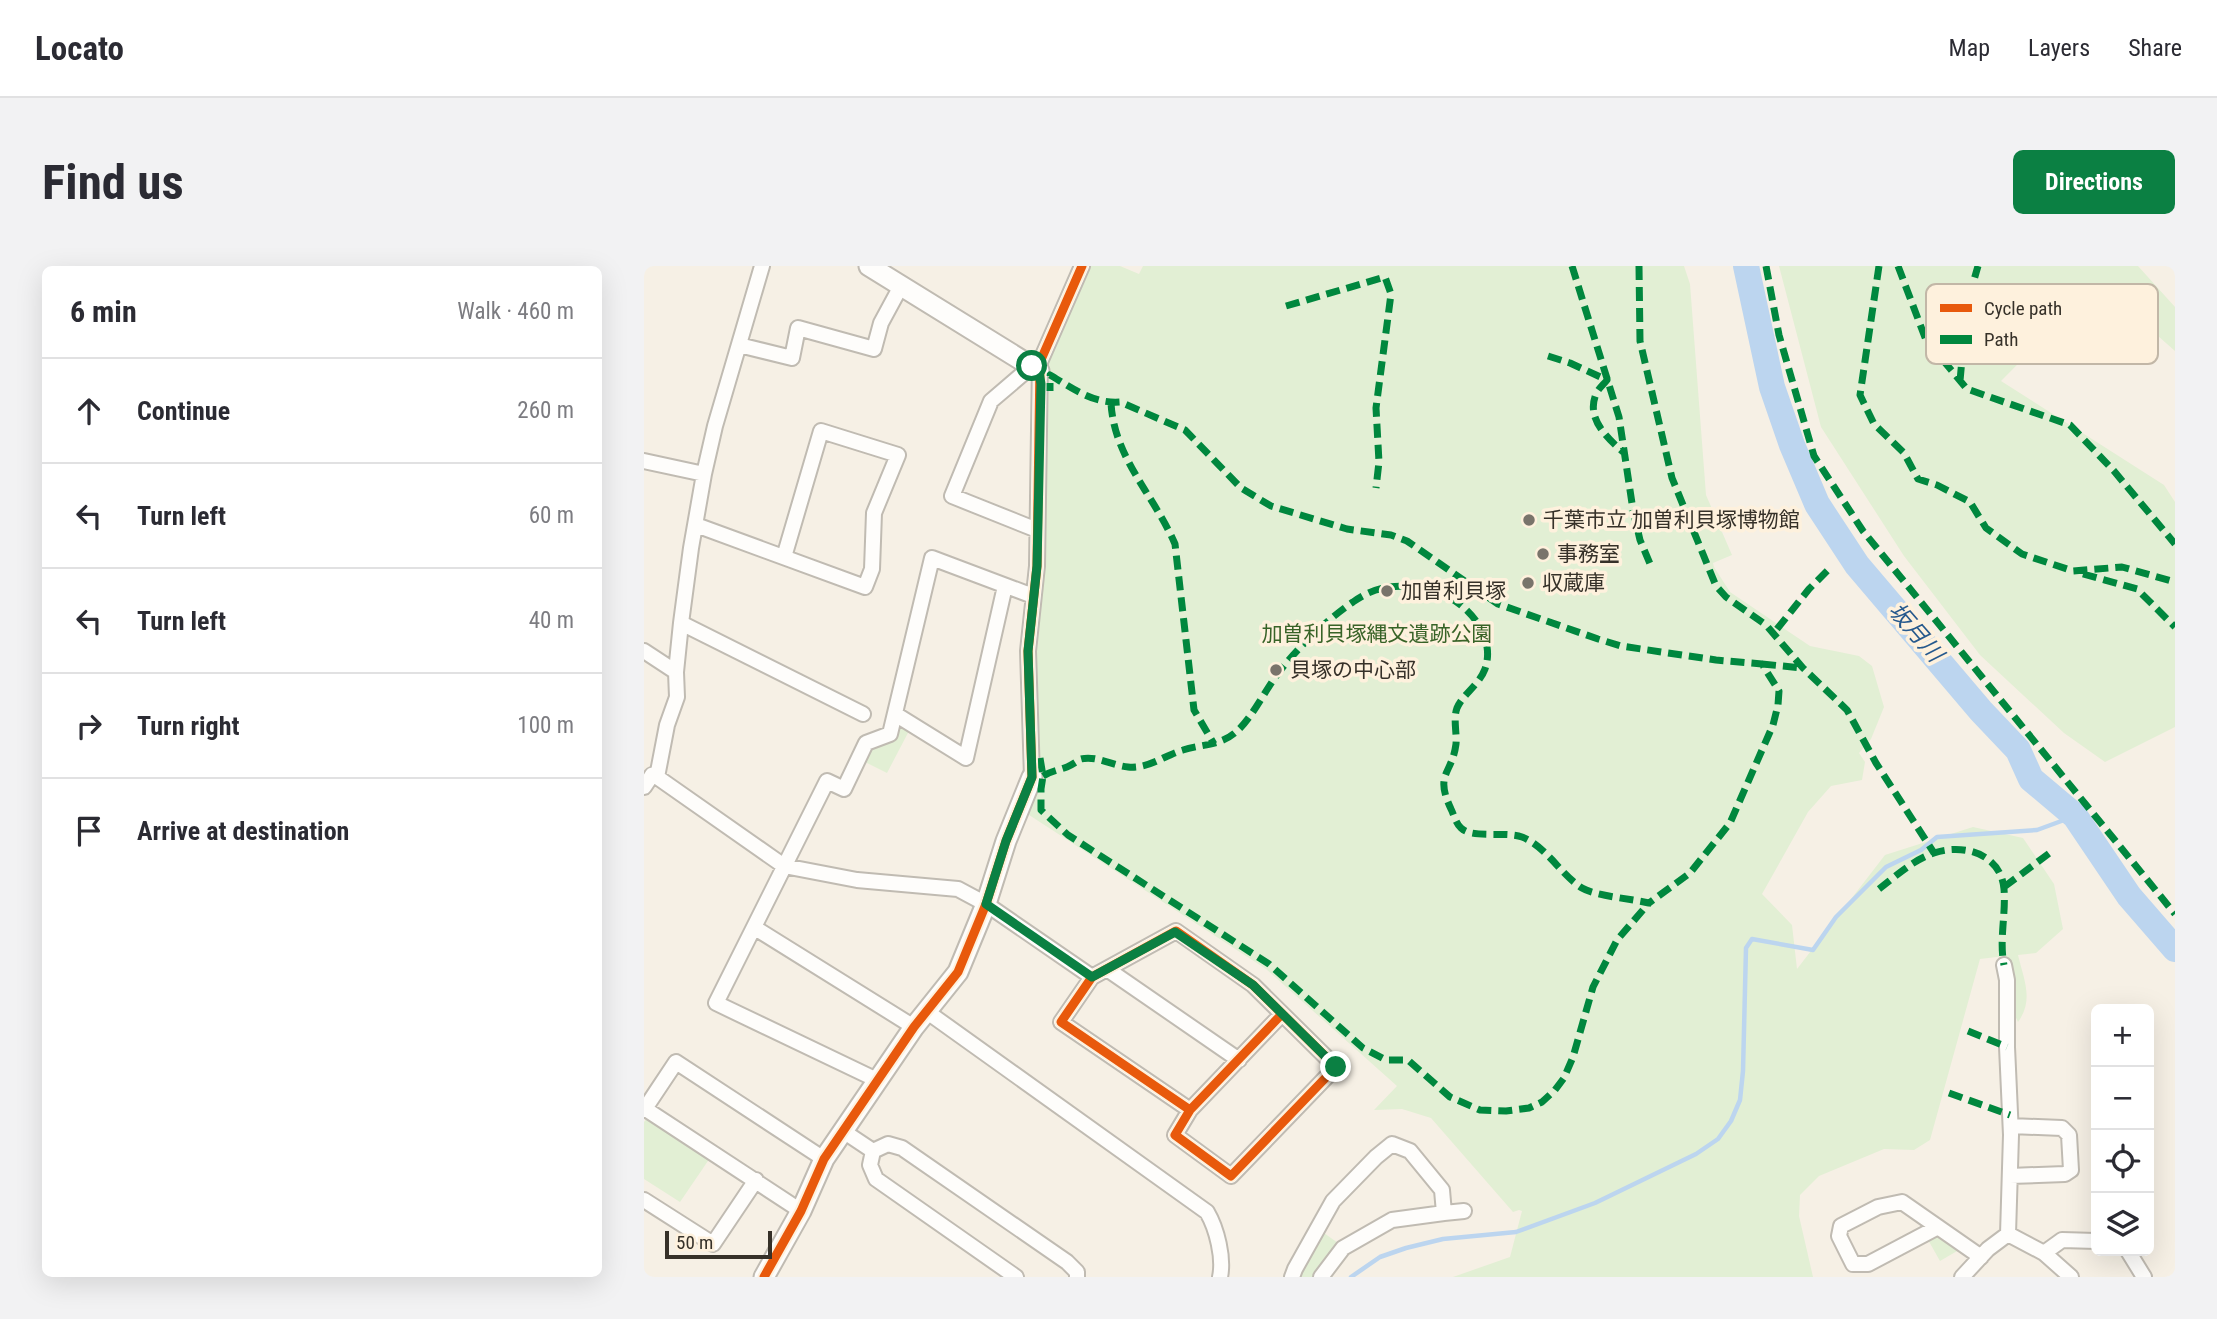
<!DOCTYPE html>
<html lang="en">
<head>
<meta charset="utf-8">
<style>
  :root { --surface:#fff; --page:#f2f2f3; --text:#2b2b33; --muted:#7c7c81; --line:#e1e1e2; --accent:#0b8043 }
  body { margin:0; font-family:"Roboto Condensed","Noto Sans JP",sans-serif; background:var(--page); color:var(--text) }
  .controls { position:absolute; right:21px; bottom:21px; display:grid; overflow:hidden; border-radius:10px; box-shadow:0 7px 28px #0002 }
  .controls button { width:63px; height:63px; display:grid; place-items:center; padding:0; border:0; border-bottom:2px solid var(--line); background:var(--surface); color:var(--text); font:35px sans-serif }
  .scale { position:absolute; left:21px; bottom:18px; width:107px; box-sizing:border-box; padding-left:7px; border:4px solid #363129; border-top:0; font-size:19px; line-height:24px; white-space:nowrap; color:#363129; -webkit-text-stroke:5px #fef1dd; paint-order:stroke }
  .stop { position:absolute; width:21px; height:21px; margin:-16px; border:5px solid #0b8043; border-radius:50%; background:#fff }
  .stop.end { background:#0b8043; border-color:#fff; box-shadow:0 2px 7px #0008 }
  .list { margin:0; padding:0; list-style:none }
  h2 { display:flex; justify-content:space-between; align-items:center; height:91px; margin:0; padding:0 28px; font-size:30px }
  h2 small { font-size:23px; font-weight:400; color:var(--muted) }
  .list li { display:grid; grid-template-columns:46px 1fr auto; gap:21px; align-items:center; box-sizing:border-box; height:105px; padding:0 28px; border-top:2px solid var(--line) }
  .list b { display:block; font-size:26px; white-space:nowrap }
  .list em { font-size:23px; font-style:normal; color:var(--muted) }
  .icon { flex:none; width:38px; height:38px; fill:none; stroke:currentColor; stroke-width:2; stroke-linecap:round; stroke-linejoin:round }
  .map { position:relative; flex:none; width:1531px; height:1011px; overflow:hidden; border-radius:10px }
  header { display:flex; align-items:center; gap:42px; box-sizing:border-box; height:98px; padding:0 35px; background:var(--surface); border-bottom:2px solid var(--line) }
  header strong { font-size:33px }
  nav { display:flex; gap:38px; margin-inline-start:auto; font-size:24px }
  .intro { display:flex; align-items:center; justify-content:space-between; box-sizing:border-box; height:168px; padding:0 42px }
  h1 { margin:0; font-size:49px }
  .button { padding:18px 32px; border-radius:10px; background:var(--accent); color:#fff; font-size:24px; font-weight:700 }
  main { display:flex; gap:42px; padding:0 42px }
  aside { flex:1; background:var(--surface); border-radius:10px; box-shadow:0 7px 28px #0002 }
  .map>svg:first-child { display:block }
  .green { fill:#e2efd4 }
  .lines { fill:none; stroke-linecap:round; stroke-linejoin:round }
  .stream { stroke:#bcd5ef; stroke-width:4.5 }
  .river { stroke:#bcd5ef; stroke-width:26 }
  .street-casing { stroke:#c0bbb2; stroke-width:18 }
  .secondary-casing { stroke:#c0bbb2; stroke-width:23 }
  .street { stroke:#fefdfb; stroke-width:14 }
  .secondary { stroke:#fefdfb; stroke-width:19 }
  .quiet { stroke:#00873e; stroke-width:7; stroke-dasharray:14 7; stroke-linecap:butt }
  .cycleway-casing { stroke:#fef1dd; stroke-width:13 }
  .cycleway { stroke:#e8590c; stroke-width:9 }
  .route { stroke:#0b8043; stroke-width:9 }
  .poi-dot { fill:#79746b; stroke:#fef1dd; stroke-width:2.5 }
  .labels { text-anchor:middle; stroke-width:7; stroke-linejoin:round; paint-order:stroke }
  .poi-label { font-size:21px; fill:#363129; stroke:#fef1dd; text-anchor:start }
  .park-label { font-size:21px; fill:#386327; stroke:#fef1dd }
  .water-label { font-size:23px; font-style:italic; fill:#26598d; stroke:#fef1dd }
  .key { fill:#fef1dd; stroke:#c2b7a7; stroke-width:2 }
  .key-label { font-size:19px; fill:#363129 }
</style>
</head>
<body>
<header>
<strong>Locato</strong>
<nav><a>Map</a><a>Layers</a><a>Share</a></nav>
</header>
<div class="intro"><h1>Find us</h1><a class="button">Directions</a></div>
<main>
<aside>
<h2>6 min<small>Walk · 460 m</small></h2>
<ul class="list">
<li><svg class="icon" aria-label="ahead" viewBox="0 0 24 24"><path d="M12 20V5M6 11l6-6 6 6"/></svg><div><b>Continue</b></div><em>260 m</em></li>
<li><svg class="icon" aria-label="left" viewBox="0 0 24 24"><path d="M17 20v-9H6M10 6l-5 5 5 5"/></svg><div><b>Turn left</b></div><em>60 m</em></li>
<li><svg class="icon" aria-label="left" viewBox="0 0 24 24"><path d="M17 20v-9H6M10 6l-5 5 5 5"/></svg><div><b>Turn left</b></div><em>40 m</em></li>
<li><svg class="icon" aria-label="right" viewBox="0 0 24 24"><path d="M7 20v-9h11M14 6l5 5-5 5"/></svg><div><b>Turn right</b></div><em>100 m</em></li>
<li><svg class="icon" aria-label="arrive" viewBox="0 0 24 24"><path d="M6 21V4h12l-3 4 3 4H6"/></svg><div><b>Arrive at destination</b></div></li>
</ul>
</aside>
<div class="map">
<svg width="1531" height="1011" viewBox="0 0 1531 1011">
  <rect width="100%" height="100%" fill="#f6f0e5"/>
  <!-- green -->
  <path class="green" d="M443,0H476L495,8L499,0H1040L1046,18L1062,229L1088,289L1069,297L1070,301L1086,326L1166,380L1215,390L1228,400L1240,441L1227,473L1215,487L1221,496L1218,514L1187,520L1164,546L1118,628L1148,659L1153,703L1241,589L1329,561L1379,572L1410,618L1419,663L1392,687L1374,689C1380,714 1390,734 1374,756L1368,743V710L1361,690L1336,693L1286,874L1270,884L1240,883L1175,910L1156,929L1155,950L1169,1011H809L866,991L878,945L875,944L869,946L787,852L758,843L730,844L753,820L622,703L382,547L388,451L400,99Z
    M1135,0H1494L1531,41V85L1454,17L1357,115L1520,219L1531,236V461L1461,496L1420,467L1336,389L1260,290L1177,161Z
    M260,461L266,463L243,507L221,496L230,479Z
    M4,851L66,892L36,936L0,913V856Z
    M680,967L694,977L674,1011H655L658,1002Z
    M1296,967L1320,981L1296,995L1283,972Z"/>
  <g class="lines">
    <!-- stream -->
    <path class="stream" d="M707,1011L736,991L762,982L799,973L872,966L951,937L1052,888L1074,873L1087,855L1096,834L1099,805L1102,682L1108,673L1169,684L1192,651L1242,601L1277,584L1293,571L1393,564L1431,550"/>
    <!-- river -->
    <path class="river" d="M1102,0L1128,121L1148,179L1173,238L1213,299L1337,445L1374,484L1387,513L1431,550L1485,630L1531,683"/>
    <defs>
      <path id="street" d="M95,79L148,92L154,62L230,83L237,57L257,20
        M388,100L347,135L308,230L393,264
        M0,195L60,208
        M52,259L221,321L228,303L230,247L254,189L177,165L140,291
        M37,357L219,448
        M0,385L32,406
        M251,448L322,492L361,320
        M13,511L23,459L33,431L32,406L37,357L47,282L60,208L71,160L118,0
        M388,511L384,385L393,300L396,96L438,0
        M0,521L8,509L13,511L140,600L213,614L314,623L342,638L448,711
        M111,662L270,761
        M1360,699L1363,714V781L1367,869L1364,968L1400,987L1427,1011
        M463,703L595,794
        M282,745L563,946C573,963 580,992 576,1011
        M233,814L72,737L183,515L200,523L222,477L246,468L288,292L389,330
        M0,842L157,945
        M0,844L32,796L180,893
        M546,844L417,756L448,711L532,665L609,719L692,801L587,910L531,869L546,844L638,748
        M199,865L229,885
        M229,885L244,878L258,882L423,996L433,1006V1011
        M229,885L226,899L232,913L372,1011
        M1366,910L1421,908L1427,904L1425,869L1418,862L1367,860
        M0,934L69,978L112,914
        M1294,961L1224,998H1209L1195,970L1197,960L1234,941L1258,936L1337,991
        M1484,985L1500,1011
        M1400,987L1418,974L1452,975
        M648,1011L651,1003L689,935L732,891L748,878L766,885L798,924L800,947L820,945
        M677,1011L699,982L748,954L800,947
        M1318,1011L1344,983L1364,968"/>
      <path id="secondary" d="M225,0L395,105
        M120,1011L157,945L180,893L270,761L314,706L342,638L362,575L388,511"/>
    </defs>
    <!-- street casing -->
    <use href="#street" class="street-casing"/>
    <!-- secondary casing -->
    <use href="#secondary" class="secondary-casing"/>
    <!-- street -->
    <use href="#street" class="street"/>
    <!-- secondary -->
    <use href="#secondary" class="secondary"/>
    <!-- quiet -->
    <path class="quiet" d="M928,0L975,151L989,244L996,274L1007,300
      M995,0L996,75L1028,212L1072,320L1082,331L1122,359L1159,402L1203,444L1232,497L1290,587
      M1122,0L1135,69L1170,190L1219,265L1531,648
      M1235,0L1216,129L1230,158L1260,187L1274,213L1293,219L1326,236L1342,262L1378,288L1429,305L1478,301L1531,316
      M1254,0L1282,74L1323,123L1426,159L1470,205L1531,278
      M642,40L741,11L747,28L732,142L735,196L732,222
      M904,90L926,97L963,114C960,118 954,123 952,128C942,152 962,171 979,186
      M1316,115L1323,38L1334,0
      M467,137C470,192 510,229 531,278L550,444L570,478
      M1439,308L1493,323L1531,361
      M1133,363L1165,323L1184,304
      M1118,398L1159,402
      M396,492L399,510L397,523V544L424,569L625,698L719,782L742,794H764L806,831L836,844L862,845L885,842L898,836L911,824L920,812L929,791L949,721L973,674L1005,637
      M399,510C407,505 415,504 423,501C428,499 433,495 437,493C452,489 469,500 484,501C505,503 521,489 539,484C558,478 577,480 593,465C609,451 622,422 636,405C653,382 685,352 709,336C734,318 759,317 789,325C821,333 853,369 841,403C835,419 819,428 813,442C809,453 813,467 812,478C808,509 790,507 807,543C810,549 812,558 817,562C828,573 862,565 878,571C903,581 916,608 938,622C951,630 989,633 1005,637L1046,607L1086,557L1129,459L1134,439L1135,425L1118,398L1072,394L977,380L954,373L854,338L763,275L747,269L703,263L627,240L597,222L541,164L476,136C449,138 428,122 406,109V125
      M1360,621L1407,586
      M1235,623C1252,610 1269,594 1290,587C1320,577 1357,588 1360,623C1362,649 1355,674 1360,699
      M1324,765L1363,781
      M1305,827L1366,849"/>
    <defs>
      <path id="cycleway" d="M546,844L417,756L448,711L532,665L609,719L692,801L587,910L531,869L546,844L638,748
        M120,1011L157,945L180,893L270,761L314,706L342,638L362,575L388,511L384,385L393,300L396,96L438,0"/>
    </defs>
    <!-- cycleway casing -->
    <use href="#cycleway" class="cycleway-casing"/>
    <!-- cycleway -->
    <use href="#cycleway" class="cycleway"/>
  </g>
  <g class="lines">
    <!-- route -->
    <path class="route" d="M388,100L395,105L397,118L393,300L384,385L388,511L362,575L342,638L448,711L531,666L609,719L692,801"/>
  </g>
  <!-- markers -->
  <g class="poi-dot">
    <circle cx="885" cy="254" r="7"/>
    <circle cx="899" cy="288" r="7"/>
    <circle cx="884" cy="317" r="7"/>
    <circle cx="743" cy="325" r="7"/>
    <circle cx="632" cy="404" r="7"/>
  </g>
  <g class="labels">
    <!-- poi labels -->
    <g class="poi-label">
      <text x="899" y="261">千葉市立 加曽利貝塚博物館</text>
      <text x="913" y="295">事務室</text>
      <text x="898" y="324">収蔵庫</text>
      <text x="757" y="332">加曽利貝塚</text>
      <text x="646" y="411">貝塚の中心部</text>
    </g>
    <!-- park labels -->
    <g class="park-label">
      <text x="733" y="375">加曽利貝塚縄文遺跡公園</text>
    </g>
    <!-- water labels -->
    <g class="water-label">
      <text transform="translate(1272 366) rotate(49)" y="8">坂月川</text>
    </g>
  </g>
  <!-- legend -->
  <rect x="1282" y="18" width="232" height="80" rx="10" class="key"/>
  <rect x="1296" y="38" width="32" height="8" fill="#e8590c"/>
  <rect x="1296" y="69" width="32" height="9" fill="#00873e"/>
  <g class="key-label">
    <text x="1340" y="49">Cycle path</text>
    <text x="1340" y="80">Path</text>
  </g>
</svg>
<div class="controls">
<button>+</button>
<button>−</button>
<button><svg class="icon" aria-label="locate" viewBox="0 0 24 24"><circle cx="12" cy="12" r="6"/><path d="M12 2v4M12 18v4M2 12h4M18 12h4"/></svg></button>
<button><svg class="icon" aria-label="layers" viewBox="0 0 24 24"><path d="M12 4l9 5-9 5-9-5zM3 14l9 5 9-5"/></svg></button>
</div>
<div class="scale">50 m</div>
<div class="stop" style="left:388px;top:100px"></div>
<div class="stop end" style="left:692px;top:801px"></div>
</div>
</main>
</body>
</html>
